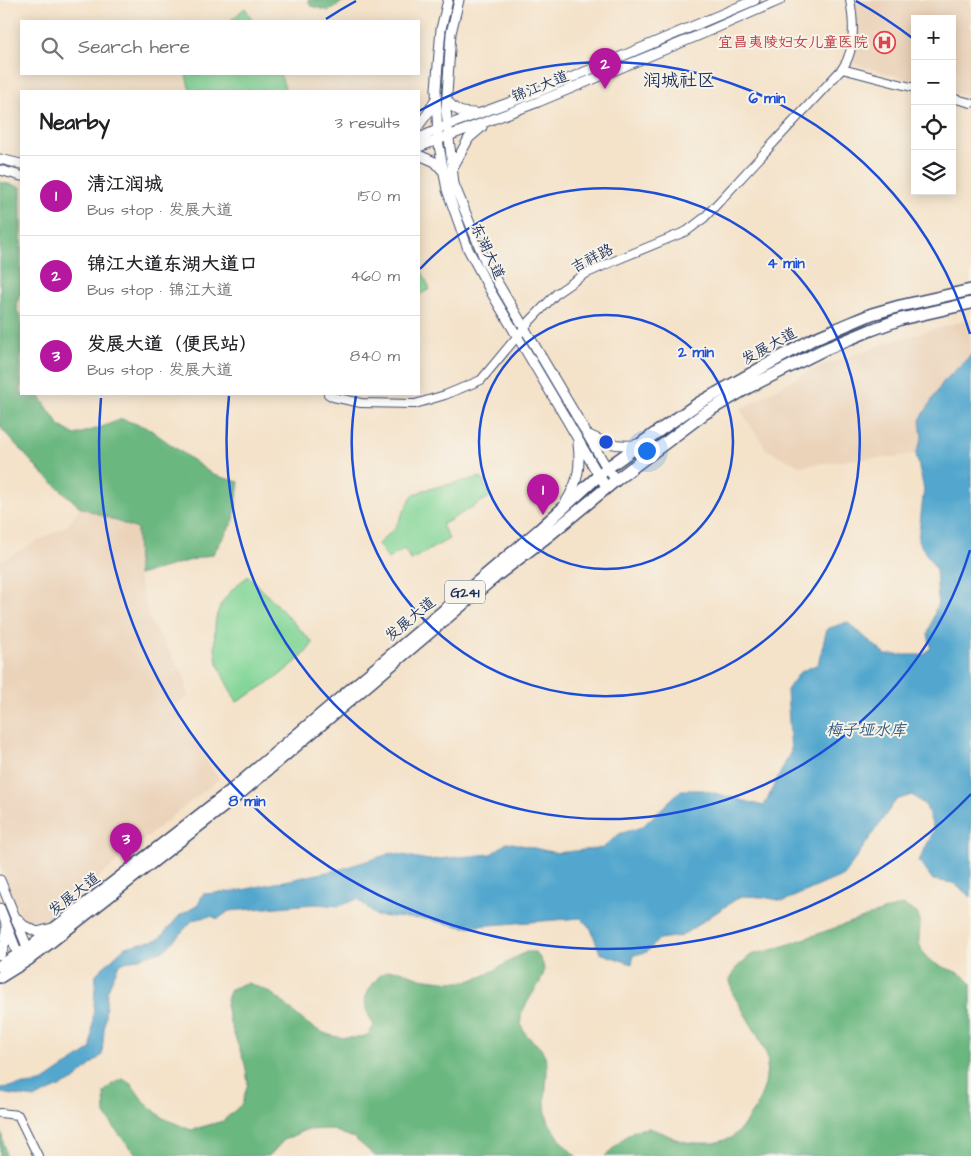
<!DOCTYPE html>
<html lang="en">
<head>
<meta charset="utf-8">
<style>
  :root { --surface:#fff; --page:#f2f2f2; --text:#202124; --muted:#757577; --line:#e0e0e0; --accent:#b5179e }
  body { margin:0; font-family:"Architects Daughter","LXGW WenKai TC",sans-serif; background:var(--page); color:var(--text) }
  .controls { position:absolute; right:15px; top:15px; display:grid; overflow:hidden; border-radius:0px; box-shadow:0 2px 12px #0003 }
  .controls button { width:45px; height:45px; display:grid; place-items:center; padding:0; border:0; border-bottom:1px solid var(--line); background:var(--surface); color:var(--text); font:25px sans-serif }
  .you { position:absolute; left:646px; top:450px; width:18px; height:18px; margin:-12px; border:4px solid #fff; border-radius:50%; background:#1a73e8; box-shadow:0 0 0 8px #1a73e833 }
  .badge { display:grid; place-items:center; width:32px; height:32px; border-radius:50%; background:var(--accent); color:#fff; font-size:16px; font-weight:700 }
  .pin { position:absolute; translate:-50% -41px; filter:drop-shadow(0 1px 2px #0008) }
  .pin::after { content:''; position:absolute; top:26px; width:18px; height:15px; background:inherit; clip-path:polygon(0 0,100% 0,50% 100%) }
  .list { margin:0; padding:0; list-style:none }
  h2 { display:flex; justify-content:space-between; align-items:center; height:65px; margin:0; padding:0 20px; font-size:21px }
  h2 small { font-size:16px; font-weight:400; color:var(--muted) }
  .list li { display:grid; grid-template-columns:32px 1fr auto; gap:15px; align-items:center; box-sizing:border-box; height:80px; padding:0 20px; border-top:1px solid var(--line) }
  .list b { display:block; font-size:19px; white-space:nowrap }
  .list p { margin:0; font-size:16px; white-space:nowrap; color:var(--muted) }
  .list em { font-size:16px; font-style:normal; color:var(--muted) }
  .icon { flex:none; width:28px; height:28px; fill:none; stroke:currentColor; stroke-width:2; stroke-linecap:round; stroke-linejoin:round }
  .map { position:relative; flex:none; width:971px; height:1156px; overflow:hidden }
  .search { position:absolute; background:var(--surface); box-shadow:0 2px 12px #0003; left:20px; top:20px; width:400px; height:55px; display:flex; align-items:center; gap:12px; box-sizing:border-box; padding:0 18px; border-radius:0px; color:var(--muted); font-size:19px }
  .panel { position:absolute; background:var(--surface); box-shadow:0 2px 12px #0003; left:20px; top:90px; width:400px; height:305px; border-radius:0px }
  .map>svg:first-child { display:block }
  .built { fill:#ebd3ba }
  .green { fill:#83d698; stroke:#4f827b }
  .forest { fill:#6ab780; stroke:#42736f }
  .water { fill:#53a7ce; stroke:#376b96 }
  .lines { fill:none; stroke-linecap:round; stroke-linejoin:round }
  .minor-casing { stroke:#3c4a6e; stroke-width:10 }
  .major-casing { stroke:#3c4a6e; stroke-width:11 }
  .highway-casing { stroke:#3c4a6e; stroke-width:14 }
  .minor { stroke:#fff; stroke-width:8 }
  .major { stroke:#fff; stroke-width:9 }
  .highway { stroke:#fff; stroke-width:11 }
  .ring { fill:none; stroke:#1d4ed8; stroke-width:2.5 }
  .labels { text-anchor:middle; stroke-width:4; stroke-linejoin:round; paint-order:stroke }
  .shield { fill:#f7f3e8; stroke:#5d6a87; stroke-width:1 }
  .shield-label { font-size:14px; font-weight:bold; fill:#1b2f5e }
  .health-label { font-size:15px; fill:#be3a42; stroke:#f7f3e8; text-anchor:end }
  .street-label { font-size:15px; fill:#1b2f5e; stroke:#f7f3e8 }
  .water-label { font-size:16px; font-style:italic; fill:#2f5985; stroke:#f7f3e8 }
  .quarter-label { font-size:18px; fill:#1b2f5e; stroke:#f7f3e8 }
  .centre { fill:#1d4ed8; stroke:#f7f3e8; stroke-width:2.5 }
  .ring-label { font-size:15px; text-anchor:middle; font-weight:bold; fill:#1d4ed8; stroke:#f7f3e8; stroke-width:4; stroke-linejoin:round; paint-order:stroke }
</style>
</head>
<body>
<div class="map">
<svg width="971" height="1156" viewBox="0 0 971 1156">
  <rect width="100%" height="100%" fill="#f7f3e8"/>
  <filter id="ink" filterUnits="userSpaceOnUse"><feTurbulence type="fractalNoise" baseFrequency=".02" numOctaves="2"/><feDisplacementMap in="SourceGraphic" scale="10" xChannelSelector="R" yChannelSelector="G"/><feConvolveMatrix kernelMatrix="1 2 1 2 8 2 1 2 1" color-interpolation-filters="sRGB"/></filter>
  <filter id="wash" filterUnits="userSpaceOnUse"><feTurbulence type="fractalNoise" baseFrequency=".0096" numOctaves="4" result="noise"/><feDisplacementMap in="SourceGraphic" scale="20" xChannelSelector="R" yChannelSelector="G"/><feGaussianBlur stdDeviation="1.12" result="paint"/><feColorMatrix in="noise" values="0 0 0 0 0 0 0 0 0 0 0 0 0 0 0 0 0 1.4 0 .05"/><feComposite in="paint" operator="in"/></filter>
  <g filter="url(#wash)">
    <rect width="100%" height="100%" fill="#f4e2c9"/>
    <!-- built -->
    <path class="built" d="M854,0H971V97L952,92V19H915V81L853,64Z
      M971,319V355L943,382L920,420L922,438L916,454L893,457L859,459L799,466L766,449L740,409L811,370L892,341Z
      M80,507L137,529L138,575L149,619L185,677L188,697L174,706L219,779L170,818L45,922L20,917L0,866V561L68,525Z"/>
    <!-- green -->
    <path class="green" d="M245,8L253,21H230Z
      M186,74H280L286,91H190Z
      M419,265L430,289L419,295V264Z
      M481,477L491,496L442,525L449,539L411,560L404,549L388,559L378,544L395,528L412,496L424,490Z
      M249,576L313,643L304,655L275,679L237,702C230,689 221,675 217,660C214,650 214,624 217,614C221,600 237,583 249,576Z"/>
    <!-- forest -->
    <path class="forest" d="M308,0H345L329,11L311,6Z
      M0,182L21,187V291L18,299L17,311L21,316V394H38L60,426L75,435L99,428L122,419L148,428L213,475L239,482L234,520L213,554L138,575L137,529L80,507L40,471L0,427Z
      M903,905L917,913C918,916 920,920 920,924C920,933 917,939 921,948C929,971 959,965 971,984V1156H605L624,1138L635,1130L649,1128L663,1133L678,1140L691,1143H714L731,1138L741,1129L757,1106L765,1085L768,1058L758,1036L733,994L730,980L736,968L751,955L775,949L886,910Z
      M526,952H535C555,973 536,984 526,1005C524,1008 522,1012 521,1015C519,1040 538,1038 545,1056C549,1066 546,1076 546,1086C545,1097 544,1110 548,1120C549,1124 552,1127 554,1130C561,1141 566,1148 576,1156H375L354,1138L330,1129L305,1130L284,1140L269,1156H138L121,1137L105,1114L104,1092L112,1084L123,1079L132,1085L144,1102L163,1118L191,1130L223,1121L242,1104L248,1083L245,1064L231,1026L226,1005L229,990C234,988 241,984 247,983C250,983 255,986 258,987C277,993 288,1009 304,1021C323,1036 344,1042 368,1035L374,1026C367,1012 360,1001 371,987C375,981 380,973 388,971C399,968 410,975 421,978C433,980 448,982 460,982C485,980 504,963 526,952Z
      M0,1126L6,1156H0Z"/>
    <!-- water -->
    <path class="water" d="M971,355V897L953,883L933,880L919,861L934,830L926,806L912,795L896,800L844,875L784,901L762,897L741,896L681,936L659,939L647,952L634,955L632,964L600,953L591,929L581,918L464,927L426,919L376,916L358,899L340,906L314,904L229,911L218,919L211,916L193,920L165,950L119,964L107,992L102,1055L73,1081L35,1098L0,1093V1088L41,1083L91,1049L96,974L125,947L159,939L179,916L198,905L203,894L238,891L341,869L392,853L428,860L491,854L508,842L556,853L603,848L619,834L642,827L681,790H703L764,806L791,751L787,690L800,672L818,664L827,629L847,622L886,655H924L931,647L928,634L938,602L936,569L918,541L924,489L916,454L922,438L920,420L943,382Z"/>
  </g>
  <g filter="url(#ink)">
    <g class="lines">
      <defs>
        <path id="minor" d="M842,69L915,88
          M952,98L971,103
          M328,394L333,397L361,403L415,404L445,395L481,380L530,321L557,293L583,275L614,261L687,231L704,218L842,69C856,50 854,22 850,0
          M0,1113L18,1115L38,1156"/>
        <path id="major" d="M448,0L441,29L436,89L438,140L447,190L468,249L491,292L568,422L599,476L607,487
          M459,0L451,33L446,110L454,184L486,263L607,468L616,480
          M447,100C456,112 462,113 476,113
          M419,125L428,113L436,98
          M419,138L448,125L535,93L755,0
          M419,147L538,102L702,34L780,0
          M419,155L435,162L443,171
          M0,159L21,164
          M452,169L469,138L482,127
          M0,170L21,176
          M589,435C604,443 620,448 638,444
          M565,503C578,483 581,468 578,444
          M0,880L28,949L29,959L18,954L0,908
          M18,919L23,925L37,932L52,928
          M0,955C5,947 6,940 6,930"/>
        <path id="highway" d="M0,966L28,949L233,789L539,530L607,468L660,430L699,403L813,339L872,314L900,306L971,290
          M0,977L29,959L238,795L496,576L548,536L616,480L705,413L749,387L823,350L871,330L901,319L971,303"/>
      </defs>
      <!-- minor casing -->
      <use href="#minor" class="minor-casing"/>
      <!-- major casing -->
      <use href="#major" class="major-casing"/>
      <!-- highway casing -->
      <use href="#highway" class="highway-casing"/>
      <!-- minor -->
      <use href="#minor" class="minor"/>
      <!-- major -->
      <use href="#major" class="major"/>
      <!-- highway -->
      <use href="#highway" class="highway"/>
    </g>
  </g>
  <!-- distance rings -->
  <g class="ring">
    <circle cx="606" cy="442" r="127"/>
    <path d="M420 269A254 254 0 1 1 356 396"/>
    <path d="M970 550A380 380 0 0 1 229 396M419 111A380 380 0 0 1 970 334"/>
    <path d="M971 794A507 507 0 0 1 101 398M326 19A507 507 0 0 1 356 1M856 1A507 507 0 0 1 915 40"/>
  </g>
  <!-- icons -->
  <defs>
    <symbol id="hospital-ring" viewBox="-11 -11 22 22"><circle r="9.5" fill="#f7f3e8" stroke="#e0444e" stroke-width="1.5"/><path d="M-5-5h3v3.5h4V-5h3V5h-3V1.5h-4V5h-3Z" fill="#e0444e"/></symbol>
  </defs>
  <g fill-rule="evenodd">
    <use href="#hospital-ring" x="872" y="30" width="25" height="25"/>
  </g>
  <g class="labels">
    <!-- shield labels -->
    <rect class="shield" x="445" y="580.5" width="40" height="23" rx="4"/>
    <g class="shield-label">
      <text x="465" y="597">G241</text>
    </g>
    <!-- health labels -->
    <g class="health-label">
      <text x="868" y="47">宜昌夷陵妇女儿童医院</text>
    </g>
    <!-- street labels -->
    <g class="street-label">
      <text transform="translate(540 86) rotate(-22)" y="5">锦江大道</text>
      <text transform="translate(488 251) rotate(65)" y="5">东湖大道</text>
      <text transform="translate(592 258) rotate(-27)" y="5">吉祥路</text>
      <text transform="translate(769 346) rotate(-29)" y="5">发展大道</text>
      <text transform="translate(410 619) rotate(-40)" y="5">发展大道</text>
      <text transform="translate(74 894) rotate(-38)" y="5">发展大道</text>
    </g>
    <!-- water labels -->
    <g class="water-label">
      <text x="866" y="735">梅子垭水库</text>
    </g>
    <!-- quarter labels -->
    <g class="quarter-label">
      <text x="679" y="86">润城社区</text>
    </g>
  </g>
  <circle cx="606" cy="442" r="8" class="centre"/>
  <g class="ring-label">
    <text x="767" y="103">6 min</text>
    <text x="786" y="268">4 min</text>
    <text x="696" y="357">2 min</text>
    <text x="247" y="806">8 min</text>
  </g>
</svg>
<div class="controls">
<button>+</button>
<button>−</button>
<button><svg class="icon" aria-label="locate" viewBox="0 0 24 24"><circle cx="12" cy="12" r="6"/><path d="M12 2v4M12 18v4M2 12h4M18 12h4"/></svg></button>
<button><svg class="icon" aria-label="layers" viewBox="0 0 24 24"><path d="M12 4l9 5-9 5-9-5zM3 14l9 5 9-5"/></svg></button>
</div>
<div class="you"></div>
<div class="pin badge" style="left:543px;top:515px">1</div>
<div class="pin badge" style="left:605px;top:89px">2</div>
<div class="pin badge" style="left:126px;top:864px">3</div>
<div class="search"><svg class="icon" aria-label="search" viewBox="0 0 24 24"><circle cx="10" cy="10" r="6"/><path d="M15 15l6 6"/></svg>Search here</div>
<section class="panel">
<h2>Nearby<small>3 results</small></h2>
<ul class="list">
<li><span class="badge">1</span><div><b>清江润城</b><p>Bus stop · 发展大道</p></div><em>150 m</em></li>
<li><span class="badge">2</span><div><b>锦江大道东湖大道口</b><p>Bus stop · 锦江大道</p></div><em>460 m</em></li>
<li><span class="badge">3</span><div><b>发展大道（便民站）</b><p>Bus stop · 发展大道</p></div><em>840 m</em></li>
</ul>
</section>
</div>
</body>
</html>
